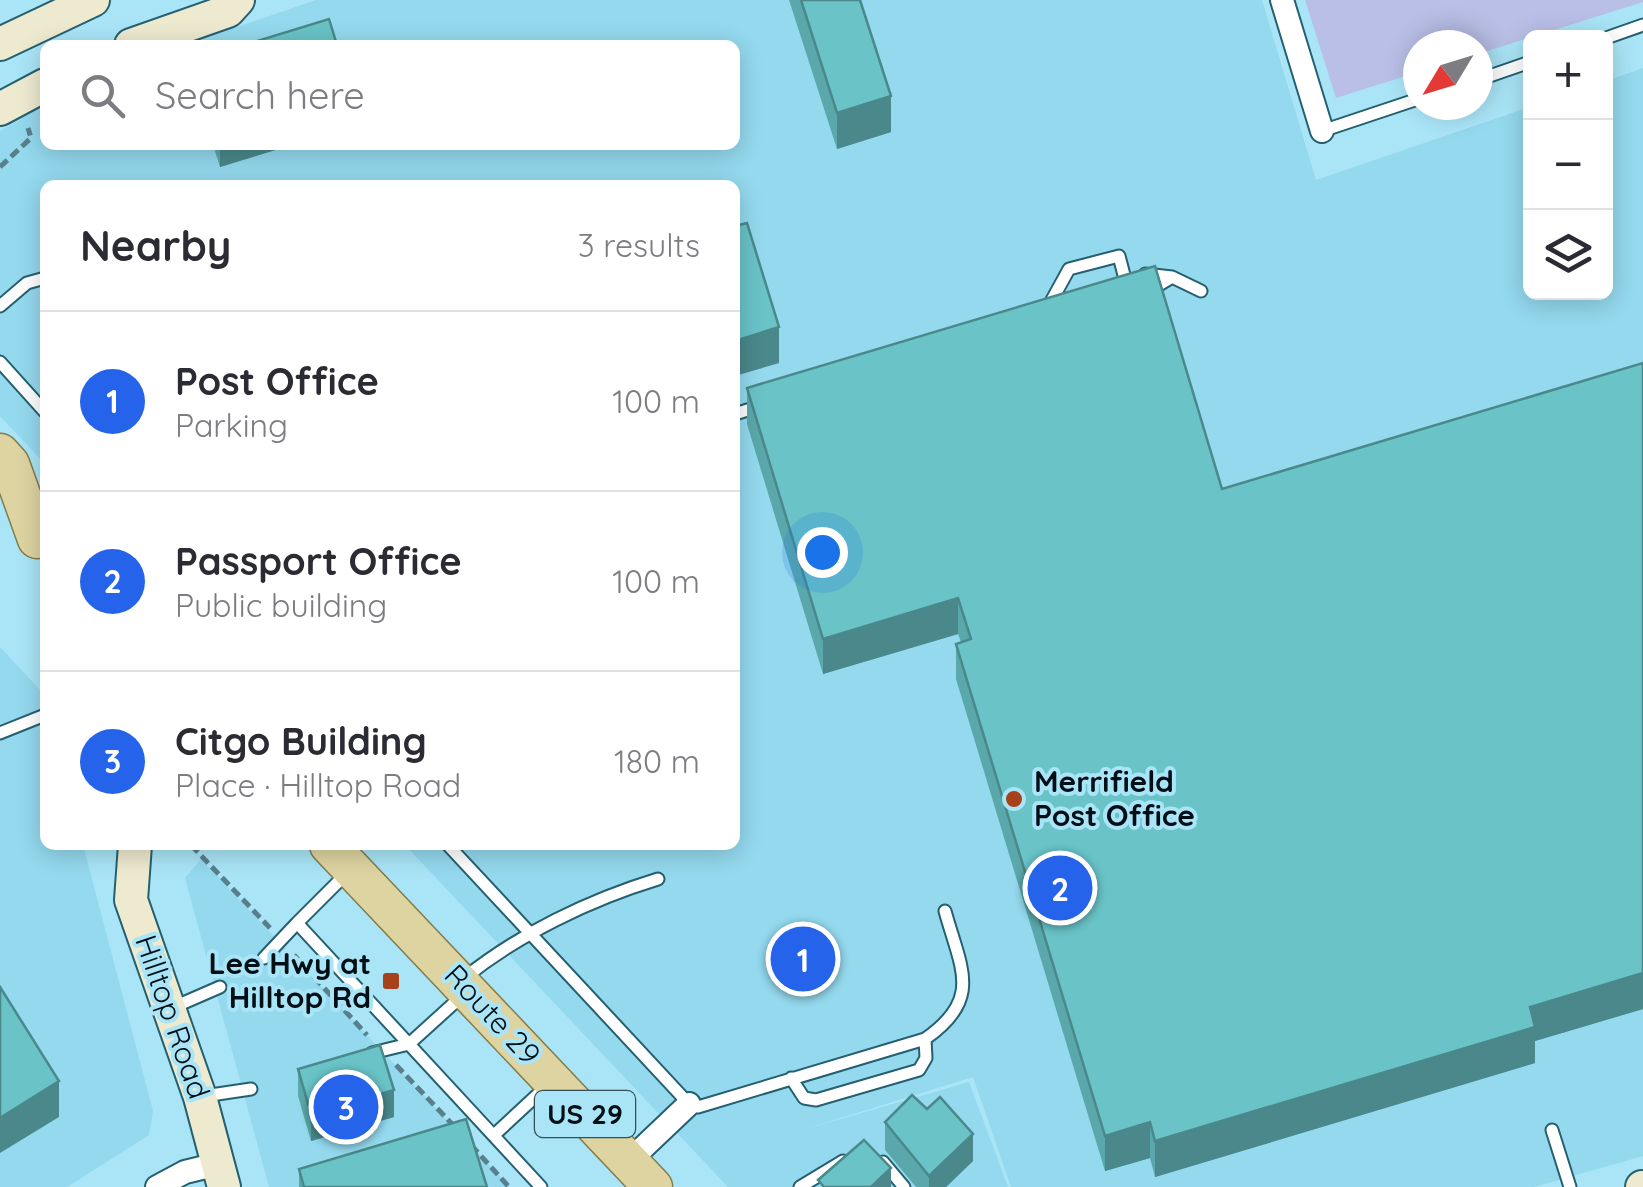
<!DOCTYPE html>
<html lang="en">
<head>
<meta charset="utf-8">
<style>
  :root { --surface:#fff; --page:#f2f2f3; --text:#2b2b33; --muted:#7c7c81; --line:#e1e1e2; --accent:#2563eb }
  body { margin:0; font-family:Quicksand,sans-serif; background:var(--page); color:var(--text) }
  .controls { position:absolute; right:30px; top:30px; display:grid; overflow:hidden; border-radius:15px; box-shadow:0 5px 25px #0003 }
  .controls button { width:90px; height:90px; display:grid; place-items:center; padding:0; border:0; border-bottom:2px solid var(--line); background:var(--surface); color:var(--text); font:50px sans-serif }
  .compass { position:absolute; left:1403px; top:30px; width:90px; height:90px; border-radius:50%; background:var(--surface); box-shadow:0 5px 25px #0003; rotate:232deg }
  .you { position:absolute; left:822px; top:552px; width:35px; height:35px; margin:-25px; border:8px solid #fff; border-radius:50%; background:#1a73e8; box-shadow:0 0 0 15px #1a73e833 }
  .badge { display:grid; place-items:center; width:65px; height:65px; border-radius:50%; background:var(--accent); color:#fff; font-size:32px; font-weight:700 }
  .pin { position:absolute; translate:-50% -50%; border:5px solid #fff; box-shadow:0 2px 10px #0006 }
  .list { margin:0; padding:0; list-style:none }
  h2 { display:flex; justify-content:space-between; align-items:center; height:130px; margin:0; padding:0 40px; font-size:42px }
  h2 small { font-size:32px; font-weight:400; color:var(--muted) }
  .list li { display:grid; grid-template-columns:65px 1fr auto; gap:30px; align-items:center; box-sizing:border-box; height:180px; padding:0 40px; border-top:2px solid var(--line) }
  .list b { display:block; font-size:38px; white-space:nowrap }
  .list p { margin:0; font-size:32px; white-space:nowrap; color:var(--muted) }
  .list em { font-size:32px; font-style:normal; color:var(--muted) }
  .icon { flex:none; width:55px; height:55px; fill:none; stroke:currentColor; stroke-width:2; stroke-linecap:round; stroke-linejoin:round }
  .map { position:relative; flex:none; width:1643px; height:1187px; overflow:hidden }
  .search { position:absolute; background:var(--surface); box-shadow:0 5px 25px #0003; left:40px; top:40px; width:700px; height:110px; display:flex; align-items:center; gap:25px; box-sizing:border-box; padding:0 35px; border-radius:15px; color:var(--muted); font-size:38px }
  .panel { position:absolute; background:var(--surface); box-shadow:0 5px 25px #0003; left:40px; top:180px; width:700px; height:670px; border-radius:15px }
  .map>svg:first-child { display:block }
  .built { fill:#94d9ee }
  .green { fill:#b9bfe7 }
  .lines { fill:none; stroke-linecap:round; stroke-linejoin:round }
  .lane-casing { stroke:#256070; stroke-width:15 }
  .street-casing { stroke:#256070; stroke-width:26 }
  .secondary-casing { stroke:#256070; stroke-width:36 }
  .primary-casing { stroke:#827d49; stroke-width:41 }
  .path { stroke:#587f8b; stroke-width:5; stroke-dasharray:10 5; stroke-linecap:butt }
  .lane { stroke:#fff; stroke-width:11 }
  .street { stroke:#fff; stroke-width:22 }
  .secondary { stroke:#eeead0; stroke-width:32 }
  .primary { stroke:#ded4a2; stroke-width:38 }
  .wall { fill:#5aa8ab }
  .shaded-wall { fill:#4a888b }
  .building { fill:#69c3c7; stroke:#4a888b; stroke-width:2.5 }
  .poi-dot { fill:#a7411b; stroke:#a9e5f7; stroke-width:4 }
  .labels { text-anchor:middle; stroke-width:8; stroke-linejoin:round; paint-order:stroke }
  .shield { fill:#a9e5f7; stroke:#334f5a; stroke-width:2.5 }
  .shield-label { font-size:28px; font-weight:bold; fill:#000f16 }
  .poi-label { font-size:30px; font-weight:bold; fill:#000f16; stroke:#a9e5f7; text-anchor:start }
  .street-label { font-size:30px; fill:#000f16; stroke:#a9e5f7 }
</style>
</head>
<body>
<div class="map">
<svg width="1643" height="1187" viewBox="0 0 1643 1187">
  <rect width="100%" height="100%" fill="#a9e5f7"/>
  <!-- built -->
  <path class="built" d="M316,0H1262L1316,180L1530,107V292H1606V81L1643,68V1156L1534,1187H1011L973,1077L802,1130L969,1082L1008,1187H728L405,845H735V185H45V464L0,416V131L45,105V145H735V45H185Z
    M0,647L42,692L45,845H83L153,1111L149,1135L67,1187H0Z
    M201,859L510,1187H269L185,878Z"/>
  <!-- green -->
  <path class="green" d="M1305,0H1643V2L1478,54V45H1418V72L1336,98Z"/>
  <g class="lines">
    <defs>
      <path id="lane" d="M1606,38L1643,25
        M1478,80L1530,62
        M1322,131L1418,99
        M1145,274L1172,277L1201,291
        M1149,291L1172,277
        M0,306L27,283L45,278
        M1047,309L1069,269L1119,256L1125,279
        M0,362L45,412
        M735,414L760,406
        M0,733L45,715
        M448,845L689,1104L698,1107L925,1039C983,999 961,969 945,911
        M347,873L297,923L541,1187
        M264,958L297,923
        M463,979C519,934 589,900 658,879
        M174,1007L220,987
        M372,1053L409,1044L463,995
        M791,1078L804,1098L816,1100L919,1070L926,1058L925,1039
        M204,1096L251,1089
        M1552,1130L1570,1187
        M494,1135L549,1084
        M883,1162L904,1187
        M800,1187L843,1161"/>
      <path id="street" d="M1282,0L1322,131
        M629,1161L689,1104
        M157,1187L185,1172L218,1164"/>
      <path id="secondary" d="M0,44L93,0
        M131,45L228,11L238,0
        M0,109L45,85
        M135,845L131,900L200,1097L224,1187
        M1642,1187H1643"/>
      <path id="primary" d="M0,453L10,464L37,539
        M329,845L653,1187"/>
    </defs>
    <!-- lane casing -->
    <use href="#lane" class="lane-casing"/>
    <!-- street casing -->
    <use href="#street" class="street-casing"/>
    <!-- secondary casing -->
    <use href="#secondary" class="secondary-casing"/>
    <!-- primary casing -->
    <use href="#primary" class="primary-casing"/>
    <!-- path -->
    <path class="path" d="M0,167L31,138L28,128
      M191,845L270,928
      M294,955L367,1035
      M396,1065L454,1126
      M471,1145L509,1187"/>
    <!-- lane -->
    <use href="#lane" class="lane"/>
    <!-- street -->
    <use href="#street" class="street"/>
    <!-- secondary -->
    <use href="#secondary" class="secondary"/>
    <!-- primary -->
    <use href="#primary" class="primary"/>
  </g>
  <!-- wall -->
  <path class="wall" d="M789,0H860L891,132L837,149Z
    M213,145H292L220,167Z
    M1643,363V1009L1535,1041V1063L1155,1177L1150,1158L1105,1171L956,679V644L961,642L958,634L823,674L747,424V388L1222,489Z
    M298,1069L394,1117L311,1141L298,1096Z
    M885,1122L973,1161L946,1187H916L885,1150Z
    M299,1169L487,1187H299Z"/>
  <!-- shaded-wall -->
  <path class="shaded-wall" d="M891,96V132L837,149V113Z
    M220,145H292L220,167Z
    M779,327V363L735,376V341Z
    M958,598V634L823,674V639Z
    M1643,973V1009L1535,1041V1063L1155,1177V1141L1530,1007Z
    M59,1081V1117L0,1153V1118Z
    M394,1090V1117L311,1141V1114Z
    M1150,1122V1158L1105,1171V1136Z
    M973,1134V1161L946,1187H929V1176Z
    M891,1168V1187H871Z"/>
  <!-- building -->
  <path class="building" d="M801,0H860L891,96L837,113Z
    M329,19L337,45H244Z
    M747,223L779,327L735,341V226Z
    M1155,266L1222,489L1643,363V973L1530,1007L1535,1027L1155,1141L1150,1122L1105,1136L956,644L971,639L958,598L823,639L747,388Z
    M0,987L59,1081L0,1118Z
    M380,1045L394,1090L311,1114L298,1069Z
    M912,1095L927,1109L940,1097L973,1134L929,1176L885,1122Z
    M466,1119L487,1187H304L299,1169Z
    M864,1140L891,1168L871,1187H824L818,1180Z"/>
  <!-- markers -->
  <g class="poi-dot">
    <circle cx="1014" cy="799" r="10"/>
    <rect x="381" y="971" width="20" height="20" rx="5"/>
  </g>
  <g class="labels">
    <!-- shield labels -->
    <rect class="shield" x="535" y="1091" width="100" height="46" rx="8"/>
    <g class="shield-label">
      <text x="585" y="1124">US 29</text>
    </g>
    <!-- poi labels -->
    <g class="poi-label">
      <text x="1034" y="792">Merrifield<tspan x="1034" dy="34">Post Office</tspan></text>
      <text x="371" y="974" text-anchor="end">Lee Hwy at<tspan x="371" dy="34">Hilltop Rd</tspan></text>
    </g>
    <!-- street labels -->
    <g class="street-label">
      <text transform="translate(492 1015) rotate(47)" y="10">Route 29</text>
      <text transform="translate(172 1017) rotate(71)" y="10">Hilltop Road</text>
    </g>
  </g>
</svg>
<div class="controls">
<button>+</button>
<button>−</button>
<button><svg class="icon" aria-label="layers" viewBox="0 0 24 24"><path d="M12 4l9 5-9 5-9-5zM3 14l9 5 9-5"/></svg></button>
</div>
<svg class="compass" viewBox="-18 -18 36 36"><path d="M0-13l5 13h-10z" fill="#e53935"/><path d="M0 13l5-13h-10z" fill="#7c7c81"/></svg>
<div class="you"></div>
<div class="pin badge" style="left:803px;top:959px">1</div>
<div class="pin badge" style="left:1060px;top:888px">2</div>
<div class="pin badge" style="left:346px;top:1107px">3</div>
<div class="search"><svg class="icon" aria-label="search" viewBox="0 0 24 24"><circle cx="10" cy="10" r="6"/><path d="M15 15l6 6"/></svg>Search here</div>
<section class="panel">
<h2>Nearby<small>3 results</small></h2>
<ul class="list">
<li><span class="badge">1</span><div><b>Post Office</b><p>Parking</p></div><em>100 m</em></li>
<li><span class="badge">2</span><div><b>Passport Office</b><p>Public building</p></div><em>100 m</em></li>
<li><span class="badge">3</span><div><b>Citgo Building</b><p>Place · Hilltop Road</p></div><em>180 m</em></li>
</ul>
</section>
</div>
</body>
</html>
